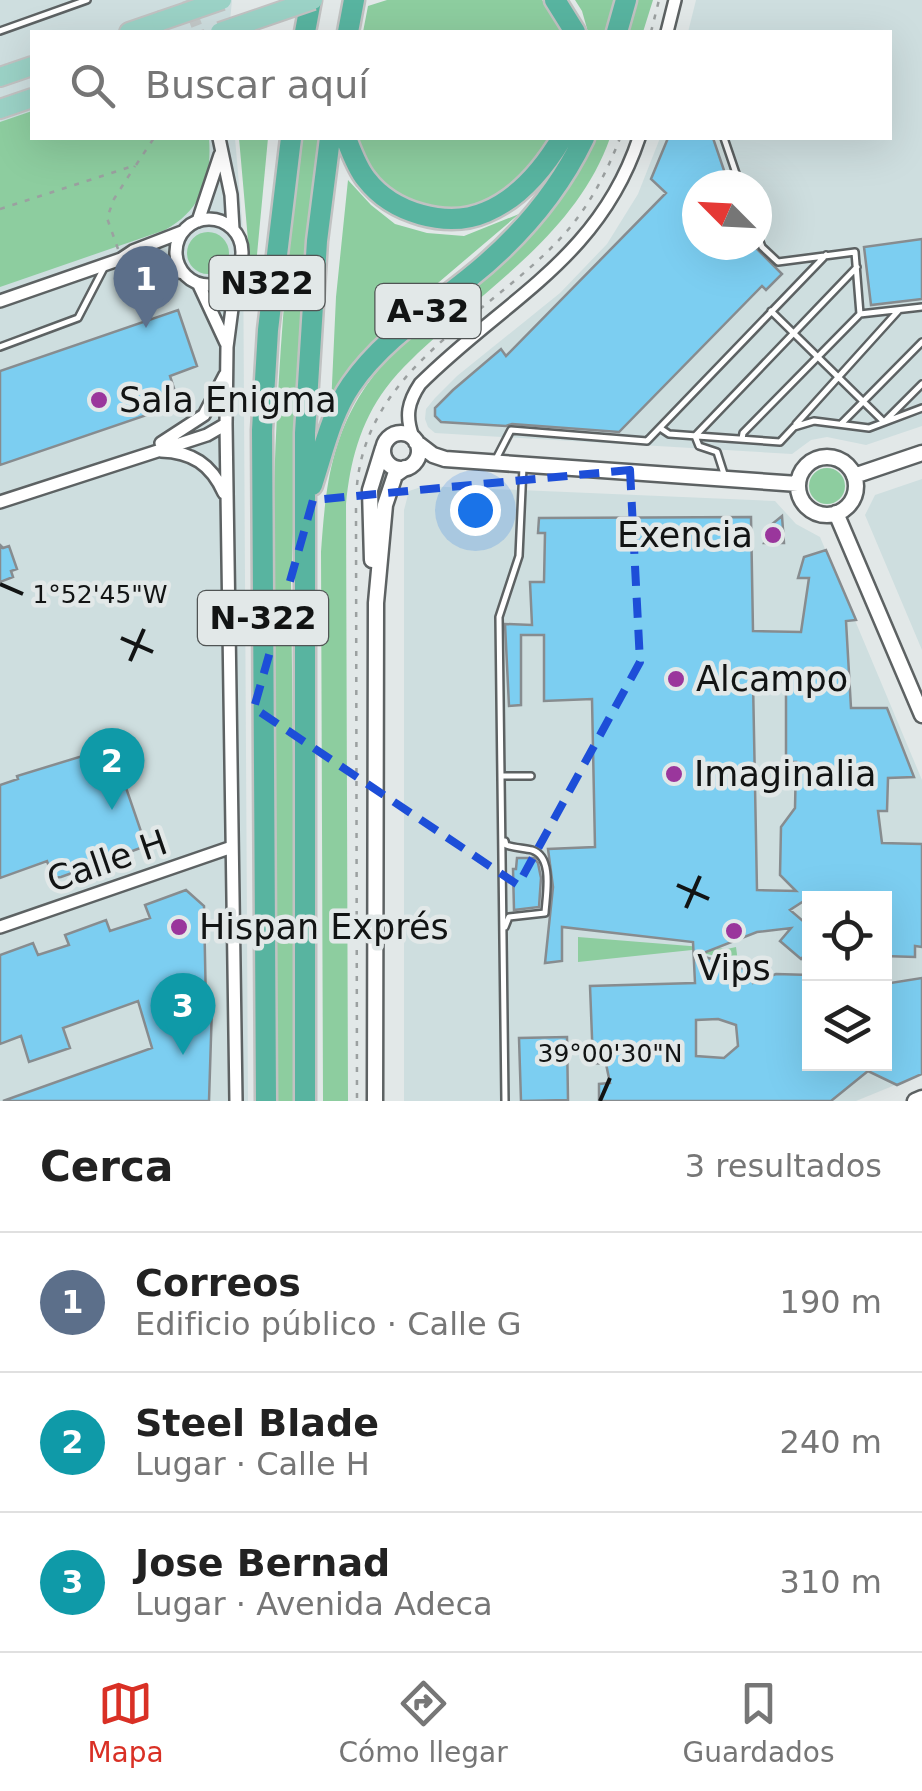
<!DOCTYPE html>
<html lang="es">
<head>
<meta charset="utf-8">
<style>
  :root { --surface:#fff; --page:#f6f6f6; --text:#222; --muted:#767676; --line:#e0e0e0; --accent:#d93025 }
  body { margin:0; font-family:"DejaVu Sans",sans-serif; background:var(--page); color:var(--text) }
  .controls { position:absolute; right:30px; bottom:30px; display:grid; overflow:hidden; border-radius:0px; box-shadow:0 10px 40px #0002 }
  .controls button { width:90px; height:90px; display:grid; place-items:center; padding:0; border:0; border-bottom:2px solid var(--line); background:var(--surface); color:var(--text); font:50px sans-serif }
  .compass { position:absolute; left:682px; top:170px; width:90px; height:90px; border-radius:50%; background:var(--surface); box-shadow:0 10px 40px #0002; rotate:294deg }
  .you { position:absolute; left:475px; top:510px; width:35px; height:35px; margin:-25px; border:8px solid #fff; border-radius:50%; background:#1a73e8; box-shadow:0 0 0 15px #1a73e833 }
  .badge { display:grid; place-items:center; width:65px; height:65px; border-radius:50%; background:var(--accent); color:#fff; font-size:32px; font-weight:700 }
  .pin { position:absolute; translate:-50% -82px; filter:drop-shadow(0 2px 5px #0008) }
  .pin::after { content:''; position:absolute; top:52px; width:35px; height:30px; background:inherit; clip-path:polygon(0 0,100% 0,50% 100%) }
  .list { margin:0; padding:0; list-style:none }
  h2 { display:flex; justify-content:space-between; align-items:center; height:130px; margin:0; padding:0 40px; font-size:42px }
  h2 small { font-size:32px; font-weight:400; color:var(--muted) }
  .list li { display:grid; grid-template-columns:65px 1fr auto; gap:30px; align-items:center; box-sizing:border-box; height:140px; padding:0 40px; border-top:2px solid var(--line) }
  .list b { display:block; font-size:38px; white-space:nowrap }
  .list p { margin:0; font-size:32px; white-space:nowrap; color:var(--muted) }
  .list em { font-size:32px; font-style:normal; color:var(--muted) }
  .icon { flex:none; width:55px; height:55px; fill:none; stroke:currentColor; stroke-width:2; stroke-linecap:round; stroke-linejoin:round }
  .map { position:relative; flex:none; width:922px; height:1101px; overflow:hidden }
  .search { position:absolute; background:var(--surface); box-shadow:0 10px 40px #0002; left:30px; right:30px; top:30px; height:110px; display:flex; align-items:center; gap:25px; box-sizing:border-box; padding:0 35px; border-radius:0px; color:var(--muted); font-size:38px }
  .sheet { height:550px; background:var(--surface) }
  nav { display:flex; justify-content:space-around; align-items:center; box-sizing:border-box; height:140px; border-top:2px solid var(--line); background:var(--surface); font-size:28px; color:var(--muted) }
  nav a { display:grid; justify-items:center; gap:5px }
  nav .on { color:var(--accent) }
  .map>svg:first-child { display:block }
  .built { fill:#cededf; fill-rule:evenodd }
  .green { fill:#8dcd9f }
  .building { fill:#7ccef1; stroke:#878c8f; stroke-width:2.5; fill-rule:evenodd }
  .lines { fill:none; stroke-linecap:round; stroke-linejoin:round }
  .minor-tunnel { stroke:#c3c8c8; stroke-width:11; stroke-dasharray:11 5.5; stroke-linecap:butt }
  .service-casing { stroke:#5d6263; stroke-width:10 }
  .minor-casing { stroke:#5d6263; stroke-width:16 }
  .tertiary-casing { stroke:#5d6263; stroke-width:19 }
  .primary-casing { stroke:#c1c2c2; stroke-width:22 }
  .motorway-casing { stroke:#c1c2c2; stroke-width:25 }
  .path { stroke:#9ba0a0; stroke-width:2.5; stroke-dasharray:5 8; stroke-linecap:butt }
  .service { stroke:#fff; stroke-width:5 }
  .minor { stroke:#fff; stroke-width:11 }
  .tertiary { stroke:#fff; stroke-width:14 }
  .primary { stroke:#9bd2c6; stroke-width:18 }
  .motorway { stroke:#58b4a0; stroke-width:20 }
  .primary-bridge-casing { stroke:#c1c2c2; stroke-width:22; stroke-linecap:butt }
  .primary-bridge { stroke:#9bd2c6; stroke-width:18 }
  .marked { fill:none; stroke:#1d4ed8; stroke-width:8; stroke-dasharray:20 12; stroke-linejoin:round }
  .ticks { fill:none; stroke:#121414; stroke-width:4 }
  .poi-dot { fill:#9a369c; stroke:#e2e8e8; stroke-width:4 }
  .labels { text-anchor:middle; stroke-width:9; stroke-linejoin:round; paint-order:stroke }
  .shield { fill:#e2e8e8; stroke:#505454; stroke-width:2.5 }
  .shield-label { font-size:32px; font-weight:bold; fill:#121414 }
  .poi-label { font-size:35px; fill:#121414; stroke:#e2e8e8; text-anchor:start }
  .street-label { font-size:35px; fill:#121414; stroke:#e2e8e8 }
  .ticks-label { font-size:25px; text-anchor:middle; fill:#121414; stroke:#e2e8e8; stroke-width:9; stroke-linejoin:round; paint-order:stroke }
</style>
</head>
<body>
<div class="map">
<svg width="922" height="1101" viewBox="0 0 922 1101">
  <rect width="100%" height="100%" fill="#e2e8e8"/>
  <!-- built -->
  <path class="built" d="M0,0H232L229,32H32V138H235L243,231L248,1101H0Z
    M696,0H922V426L866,445L827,437L811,440L792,454L435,433L428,427L425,419L426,409L435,398L457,376L560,293L607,244L638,194L660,138H890V32H688ZM697,185H757V245H697Z
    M922,479V650L865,515L875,495Z
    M424,486L775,501L796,524L820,537L922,780V1074L856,1101H404V510L409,491ZM810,898H884V1064H810Z"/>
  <!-- green -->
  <path class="green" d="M387,0H542L554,11L566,32H363L368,6Z
    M575,0H615L606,32H588L582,11Z
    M637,0H653L643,32H628Z
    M32,111V138H209C212,178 202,210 165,230L0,287V122Z
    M239,138H268L253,297Z
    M302,138H322L300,364L291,583L297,1101H277C273,780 258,457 302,138Z
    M355,138H553L513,186L473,209H421L376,180L359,154Z
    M594,138H610C580,223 505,275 440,333C421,350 401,368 386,388C360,423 350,462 346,504L348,1101H323L321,552C325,496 329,447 359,397C395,337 461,303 511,257C547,223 573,181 594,138Z
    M348,180L371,205L395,224L427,233L464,236L519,214L405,311L353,367L331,406L336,297Z
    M187 253a21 21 0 1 1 42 0a21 21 0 1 1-42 0Z
    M809 486a18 18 0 1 1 36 0a18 18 0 1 1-36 0Z
    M578,937L727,949L736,947L738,962L692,950L578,962Z"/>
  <!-- building -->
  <path class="building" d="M668,138H713L729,185H697V245H753L782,274L766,290L762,286L619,432L512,424L506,426L441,422L435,416V408L453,390L501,349L506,356L666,193L651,179Z
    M922,239V299L871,305L864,247Z
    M178,310L197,366L170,376L179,404L0,465V371Z
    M782,516L784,543H764L771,525Z
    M751,517L753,631L801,632L809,578H798L804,557L826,550L856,620L846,621L851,708H887L914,777L888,778L887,811H878L882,843L922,844V947L915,946V957L884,956V898H816L813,895L790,910L810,927V949L801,959L780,941L791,928L757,932L698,955L748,970L753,983L776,974L810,975V1064H884V984L922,978V1074L897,1085L868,1071L831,1101H599V1084L610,1083L606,1064L593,1063L590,986L695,983L693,942L562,927V961L545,963L553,887L548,849L595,847L592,699L544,701V635H521V705L509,706L505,624L532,625L530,582H544L545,533H538L539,518ZM753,681L786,682V762H796L795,808L781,827L780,875L796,891L757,890ZM718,1019L736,1025L738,1046L724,1058L696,1056V1020Z
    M0,545L3,548L9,546L17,569L11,571L13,577L0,582Z
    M112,747L146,846L61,877L53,878L47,861L0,878V785L18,779L17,776Z
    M517,858H534L538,863L541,878L539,907L514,910L513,869H516Z
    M186,890L204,906L206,1008L212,1006L209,1101H3L152,1048L138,1001L63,1028L70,1048L29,1062L21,1036L0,1044V955L33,943L38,955L69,945L65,935L106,920L110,931L150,918L145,905Z
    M567,1037L568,1100L521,1101L519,1038Z"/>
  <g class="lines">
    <!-- minor-tunnel -->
    <path class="minor-tunnel" d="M187,0L199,32"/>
    <defs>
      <path id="service" d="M0,31L87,0
        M724,138L740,185
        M757,234L762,247L778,262L855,252L860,314L922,307
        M771,311L884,422L922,384
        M0,347L78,318L105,266
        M842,423L922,342
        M796,424L899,310
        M660,428L669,434L780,442L794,427L814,421L869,428L922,408
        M742,439L743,433L860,314
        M496,459L511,430L647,441L826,255
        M725,477L717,452L699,446L695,436L857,267
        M501,776H531
        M505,841L506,845C515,848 524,848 532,850C554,857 546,895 545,913L509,917L505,927
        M505,1101L499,617L519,556L523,467"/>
      <path id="minor" d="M667,32L675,0
        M219,138L231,195L233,229
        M176 252a33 33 0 1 1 66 0a33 33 0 1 1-66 0Z
        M198,221L220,155
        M121,259L183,273
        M199,285L226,343
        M0,301L121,259L133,251L182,232
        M413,437C405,416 408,402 420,384C504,300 599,259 639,138
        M161,443L204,415L225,375
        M161,451C192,452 211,464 224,493
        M0,502L207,435L226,424
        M0,927L232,847
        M236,1101L226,424L227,347L237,270"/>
      <path id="tertiary" d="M383 451a18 18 0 1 1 36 0a18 18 0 1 1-36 0Z
        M416,442L433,455L445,459L798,484
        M798 486a29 29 0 1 1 58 0a29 29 0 1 1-58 0Z
        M854,476L922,453
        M836,513L922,715
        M372,560L370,490L383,448
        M375,1101L376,603L385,505L395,475L405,468
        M915,1101L922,1098"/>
      <path id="primary" d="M129,32L161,21
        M0,77L32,66
        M0,109L32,98"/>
      <path id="motorway" d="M555,0L575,32
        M305,32L311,0
        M348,32L354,0
        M617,32L626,0
        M346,138C351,151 357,168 366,179C392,213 447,229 486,212C520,198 544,168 562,138
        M312,485C323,452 331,414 351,385C381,341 428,311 469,278C518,239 557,194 584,138
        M266,1101L262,430L268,330L291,138
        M305,1101V433L317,241L330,138"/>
    </defs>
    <!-- service casing -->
    <use href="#service" class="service-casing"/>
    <!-- minor casing -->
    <use href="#minor" class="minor-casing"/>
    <!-- tertiary casing -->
    <use href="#tertiary" class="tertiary-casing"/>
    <!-- primary casing -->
    <use href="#primary" class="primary-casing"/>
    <!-- motorway casing -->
    <use href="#motorway" class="motorway-casing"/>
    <!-- path -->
    <path class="path" d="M651,32L659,0
      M0,209L136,165L154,138
      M118,249L107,218L114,199L135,166
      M357,485C368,369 485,317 557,242C586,212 605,177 620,138
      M356,508L357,1101"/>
    <!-- service -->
    <use href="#service" class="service"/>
    <!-- minor -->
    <use href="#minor" class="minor"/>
    <!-- tertiary -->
    <use href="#tertiary" class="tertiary"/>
    <!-- primary -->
    <use href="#primary" class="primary"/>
    <!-- motorway -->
    <use href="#motorway" class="motorway"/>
    <defs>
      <path id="primary-bridge" d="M161,21L222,0
        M220,32L313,0"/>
    </defs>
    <!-- primary-bridge casing -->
    <use href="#primary-bridge" class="primary-bridge-casing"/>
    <!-- primary-bridge -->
    <use href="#primary-bridge" class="primary-bridge"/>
  </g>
  <!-- marked area -->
  <path class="marked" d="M630,470L640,662L518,885L254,708L313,500Z"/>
  <!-- ticks -->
  <path class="ticks" d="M0,584L23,594M121,638L153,652M130,661L144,629M677,885L709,899M686,908L700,876M600,1101L610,1078"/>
  <!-- markers -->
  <g class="poi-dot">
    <circle cx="99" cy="400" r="10"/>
    <circle cx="773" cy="535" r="10"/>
    <circle cx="676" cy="679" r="10"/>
    <circle cx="674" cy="774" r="10"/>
    <circle cx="179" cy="927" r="10"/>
    <circle cx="734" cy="931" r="10"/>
  </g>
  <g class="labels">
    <!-- shield labels -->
    <g class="shield">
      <rect x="209.5" y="256" width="115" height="54" rx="8"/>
      <rect x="375.5" y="284" width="105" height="54" rx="8"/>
      <rect x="198" y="591" width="130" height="54" rx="8"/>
    </g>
    <g class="shield-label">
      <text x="267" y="294">N322</text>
      <text x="428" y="322">A-32</text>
      <text x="263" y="629">N-322</text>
    </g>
    <!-- poi labels -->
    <g class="poi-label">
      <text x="119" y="412">Sala Enigma</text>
      <text x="753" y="547" text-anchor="end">Exencia</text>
      <text x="696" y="691">Alcampo</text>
      <text x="694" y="786">Imaginalia</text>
      <text x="199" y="939">Hispan Exprés</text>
      <text x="734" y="980" text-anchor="middle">Vips</text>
    </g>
    <!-- street labels -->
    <g class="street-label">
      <text transform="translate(107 861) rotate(-19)" y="12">Calle H</text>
    </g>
  </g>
  <g class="ticks-label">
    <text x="100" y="603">1°52'45"W</text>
    <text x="610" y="1062">39°00'30"N</text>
  </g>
</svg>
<div class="controls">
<button><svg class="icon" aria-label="locate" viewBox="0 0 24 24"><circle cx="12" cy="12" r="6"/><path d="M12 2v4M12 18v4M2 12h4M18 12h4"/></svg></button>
<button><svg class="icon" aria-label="layers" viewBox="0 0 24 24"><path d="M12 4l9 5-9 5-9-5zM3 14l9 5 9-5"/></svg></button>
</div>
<svg class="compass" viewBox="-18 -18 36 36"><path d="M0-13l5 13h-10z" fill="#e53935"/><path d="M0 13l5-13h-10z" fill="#767676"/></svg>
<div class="you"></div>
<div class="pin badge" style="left:146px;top:328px;background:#5c6f8a">1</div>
<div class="pin badge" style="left:112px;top:810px;background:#0f9aa8">2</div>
<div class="pin badge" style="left:183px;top:1055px;background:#0f9aa8">3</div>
<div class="search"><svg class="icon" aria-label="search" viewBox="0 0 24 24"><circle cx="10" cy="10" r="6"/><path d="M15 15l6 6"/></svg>Buscar aquí</div>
</div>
<section class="sheet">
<h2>Cerca<small>3 resultados</small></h2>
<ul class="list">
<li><span class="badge" style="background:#5c6f8a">1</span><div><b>Correos</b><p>Edificio público · Calle G</p></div><em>190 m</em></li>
<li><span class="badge" style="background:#0f9aa8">2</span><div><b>Steel Blade</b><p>Lugar · Calle H</p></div><em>240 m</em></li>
<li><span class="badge" style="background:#0f9aa8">3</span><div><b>Jose Bernad</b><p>Lugar · Avenida Adeca</p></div><em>310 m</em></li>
</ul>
</section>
<nav>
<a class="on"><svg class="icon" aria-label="map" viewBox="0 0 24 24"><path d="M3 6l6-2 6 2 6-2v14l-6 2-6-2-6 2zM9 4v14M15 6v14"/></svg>Mapa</a>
<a><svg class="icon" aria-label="directions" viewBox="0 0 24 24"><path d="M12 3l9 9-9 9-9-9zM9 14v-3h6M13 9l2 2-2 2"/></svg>Cómo llegar</a>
<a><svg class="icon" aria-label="saved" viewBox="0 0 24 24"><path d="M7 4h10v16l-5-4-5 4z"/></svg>Guardados</a>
</nav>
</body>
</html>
